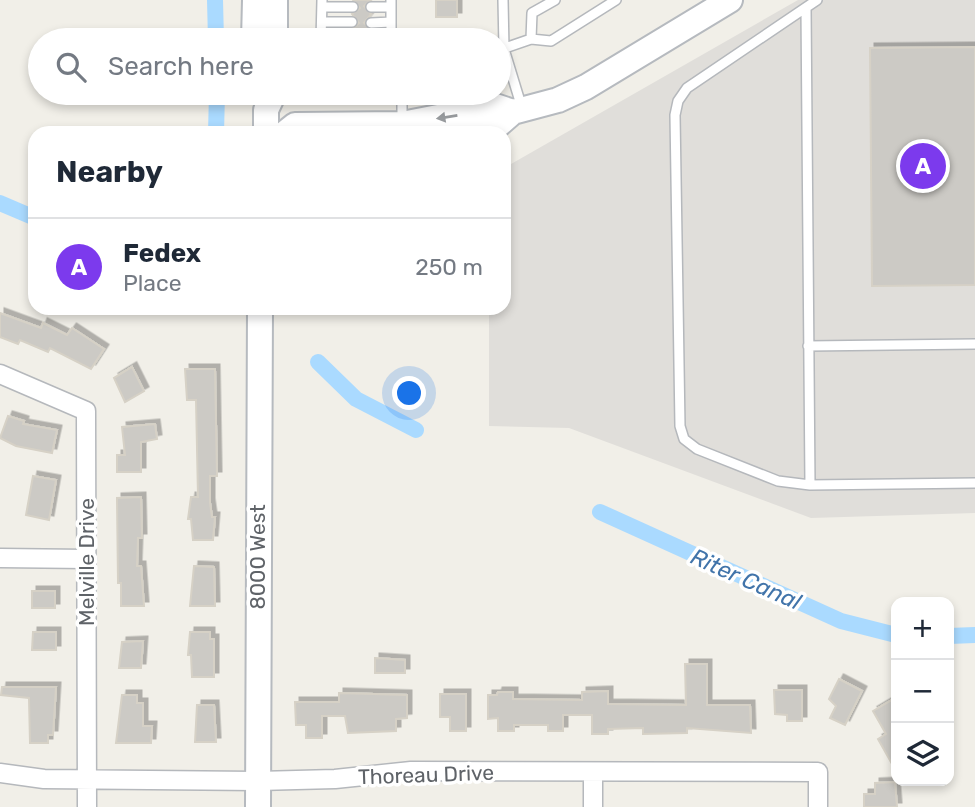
<!DOCTYPE html>
<html lang="en">
<head>
<meta charset="utf-8">
<style>
  :root { --surface:#fff; --page:#f6f6f7; --text:#1f2937; --muted:#747a83; --line:#e0e1e3; --accent:#7c3aed }
  body { margin:0; font-family:Rubik,sans-serif; background:var(--page); color:var(--text) }
  .controls { position:absolute; right:21px; bottom:21px; display:grid; overflow:hidden; border-radius:14px; box-shadow:0 4px 10px #0003 }
  .controls button { width:63px; height:63px; display:grid; place-items:center; padding:0; border:0; border-bottom:2px solid var(--line); background:var(--surface); color:var(--text); font:35px sans-serif }
  .you { position:absolute; left:410px; top:394px; width:24px; height:24px; margin:-18px; border:5px solid #fff; border-radius:50%; background:#1a73e8; box-shadow:0 0 0 10px #1a73e833 }
  .badge { display:grid; place-items:center; width:46px; height:46px; border-radius:50%; background:var(--accent); color:#fff; font-size:23px; font-weight:700 }
  .pin { position:absolute; translate:-50% -50%; border:4px solid #fff; box-shadow:0 2px 7px #0006 }
  .list { margin:0; padding:0; list-style:none }
  h2 { display:flex; justify-content:space-between; align-items:center; height:91px; margin:0; padding:0 28px; font-size:30px }
  h2 small { font-size:23px; font-weight:400; color:var(--muted) }
  .list li { display:grid; grid-template-columns:46px 1fr auto; gap:21px; align-items:center; box-sizing:border-box; height:98px; padding:0 28px; border-top:2px solid var(--line) }
  .list b { display:block; font-size:26px; white-space:nowrap }
  .list p { margin:0; font-size:23px; white-space:nowrap; color:var(--muted) }
  .list em { font-size:23px; font-style:normal; color:var(--muted) }
  .icon { flex:none; width:38px; height:38px; fill:none; stroke:currentColor; stroke-width:2; stroke-linecap:round; stroke-linejoin:round }
  .map { position:relative; flex:none; width:975px; height:807px; overflow:hidden }
  .search { position:absolute; background:var(--surface); box-shadow:0 4px 10px #0003; left:28px; top:28px; width:483px; height:77px; display:flex; align-items:center; gap:18px; box-sizing:border-box; padding:0 24px; border-radius:38px; color:var(--muted); font-size:26px }
  .panel { position:absolute; background:var(--surface); box-shadow:0 4px 10px #0003; left:28px; top:126px; width:483px; height:189px; border-radius:21px }
  .map>svg:first-child { display:block }
  .industrial { fill:#e0deda }
  .lines { fill:none; stroke-linecap:round; stroke-linejoin:round }
  .canal { stroke:#aadaff; stroke-width:16 }
  .building { fill:#cccac5; stroke:#d6d1c6; stroke-width:2; filter:url(#shadow) }
  .lane-casing { stroke:#b5b8bc; stroke-width:12 }
  .street-casing { stroke:#b5b8bc; stroke-width:21 }
  .secondary-casing { stroke:#b6babf; stroke-width:28 }
  .lane { stroke:#fff; stroke-width:9 }
  .street { stroke:#fff; stroke-width:18 }
  .secondary { stroke:#fff; stroke-width:24 }
  .oneway { fill:#979a9d }
  .labels { text-anchor:middle; stroke-width:7; stroke-linejoin:round; paint-order:stroke }
  .street-label { font-size:21px; fill:#5f6368; stroke:#fff }
  .water-label { font-size:23px; font-style:italic; fill:#4174aa; stroke:#fff }
</style>
</head>
<body>
<div class="map">
<svg width="975" height="807" viewBox="0 0 975 807">
  <defs>
    <filter id="shadow"><feDropShadow dx="4.5" dy="-4.5" stdDeviation="0" flood-color="#0004"/></filter>
  </defs>
  <rect width="100%" height="100%" fill="#f1efe8"/>
  <!-- industrial -->
  <path class="industrial" d="M798,0H975V513L811,518L569,428L489,426V308H504V168Z"/>
  <g class="lines">
    <!-- canal -->
    <path class="canal" d="M215,0L216,40
      M216,133L217,93
      M0,203L35,218
      M318,362L356,399L416,430
      M600,512L841,621L896,635
      M949,636L975,635"/>
  </g>
  <!-- building -->
  <path class="building" d="M353,0H371L364,6L371,14L364,23L371,30L370,40H352V29L359,23L352,14L360,8Z
    M436,0H457V17H436Z
    M975,47V285L872,286L870,48Z
    M0,313L41,328L43,323L67,335L72,328L104,349L91,369L50,348L48,352L20,340L18,344L0,337Z
    M132,367L144,391L125,402L114,378Z
    M185,369H215L217,476H210V503L212,517H215L213,540H193L191,519H188L191,497H198L196,400H187Z
    M8,416L24,421L23,424L57,430L52,453L16,446L0,438Z
    M155,424L157,439L141,442V472H117V455H125L122,427Z
    M33,476L56,480L49,520L26,515Z
    M141,497L142,538H138L137,566H141L144,606H121V583H118L117,498Z
    M194,566L214,567L215,606H190Z
    M32,591H55V608H32Z
    M33,632H56V650H32Z
    M190,632H210V639H214V677H192L191,655H188Z
    M143,641L141,668H119L122,642Z
    M375,658L405,660V673H375Z
    M685,664H707V705H750L751,733L687,728V733L643,734V728L608,729V734H592V715H563V731H548V725H514V731H498V718L488,719V695H497L498,692H513V699L582,700V692L608,691V704L686,705Z
    M839,679L862,691L845,725L830,718L836,706L829,699Z
    M2,687H56L53,735H48V743H30L29,698L1,695Z
    M774,690H802V721H787V715L775,714Z
    M339,693L407,695V718L396,719V731L348,733L345,716H322V738H306V725H296L295,702H339Z
    M440,694H466V731H450V717H440Z
    M122,695H137V703H143V726H152L151,743H116Z
    M892,700L896,708V771L878,739L886,734L873,711Z
    M197,705H214L216,742H195Z
    M895,782L897,807H864V794H875V783Z"/>
  <g class="lines">
    <defs>
      <path id="lane" d="M503,0L504,49L522,108
        M817,0L687,88L678,101L675,115L680,426L684,439L697,449L778,481L810,485L975,483
        M322,7H353
        M371,7H391
        M806,8L810,485
        M322,22H352
        M371,23L391,22
        M531,39L532,13L555,0
        M321,40L322,0
        M391,40V0
        M499,50L531,39L551,41L616,0
        M402,93V122
        M808,346L975,344"/>
      <path id="street" d="M0,374L86,411L87,807
        M0,558L87,559
        M593,772V807
        M0,773L44,779L258,781L335,779L411,771L818,772V807"/>
      <path id="secondary" d="M275,0V40
        M254,40L255,0
        M266,133V110L274,93
        M285,133L295,125L402,124L495,106L513,112
        M461,133L498,125L513,112L558,100L586,87L730,0
        M258,807L260,308"/>
    </defs>
    <!-- lane casing -->
    <use href="#lane" class="lane-casing"/>
    <!-- street casing -->
    <use href="#street" class="street-casing"/>
    <!-- secondary casing -->
    <use href="#secondary" class="secondary-casing"/>
    <!-- lane -->
    <use href="#lane" class="lane"/>
    <!-- street -->
    <use href="#street" class="street"/>
    <!-- secondary -->
    <use href="#secondary" class="secondary"/>
  </g>
  <!-- one-way arrows -->
  <defs><path id="oneway-solid" d="M-6-.8H1V-3.2L6.5 0L1 3.2V.8H-6Z" transform="scale(1.75)"/></defs>
  <use class="oneway" href="#oneway-solid" transform="translate(447 117) rotate(171)"/>
  <g class="labels">
    <!-- street labels -->
    <g class="street-label">
      <text transform="translate(258 557) rotate(-90)" y="7">8000 West</text>
      <text transform="translate(87 562) rotate(-90)" y="7">Melville Drive</text>
      <text transform="translate(426 775) rotate(-2)" y="7">Thoreau Drive</text>
    </g>
    <!-- water labels -->
    <g class="water-label">
      <text transform="translate(746 579) rotate(24)" y="8">Riter Canal</text>
    </g>
  </g>
</svg>
<div class="controls">
<button>+</button>
<button>−</button>
<button><svg class="icon" aria-label="layers" viewBox="0 0 24 24"><path d="M12 4l9 5-9 5-9-5zM3 14l9 5 9-5"/></svg></button>
</div>
<div class="you"></div>
<div class="pin badge" style="left:923px;top:166px">A</div>
<div class="search"><svg class="icon" aria-label="search" viewBox="0 0 24 24"><circle cx="10" cy="10" r="6"/><path d="M15 15l6 6"/></svg>Search here</div>
<section class="panel">
<h2>Nearby<small></small></h2>
<ul class="list">
<li><span class="badge">A</span><div><b>Fedex</b><p>Place</p></div><em>250 m</em></li>
</ul>
</section>
</div>
</body>
</html>
